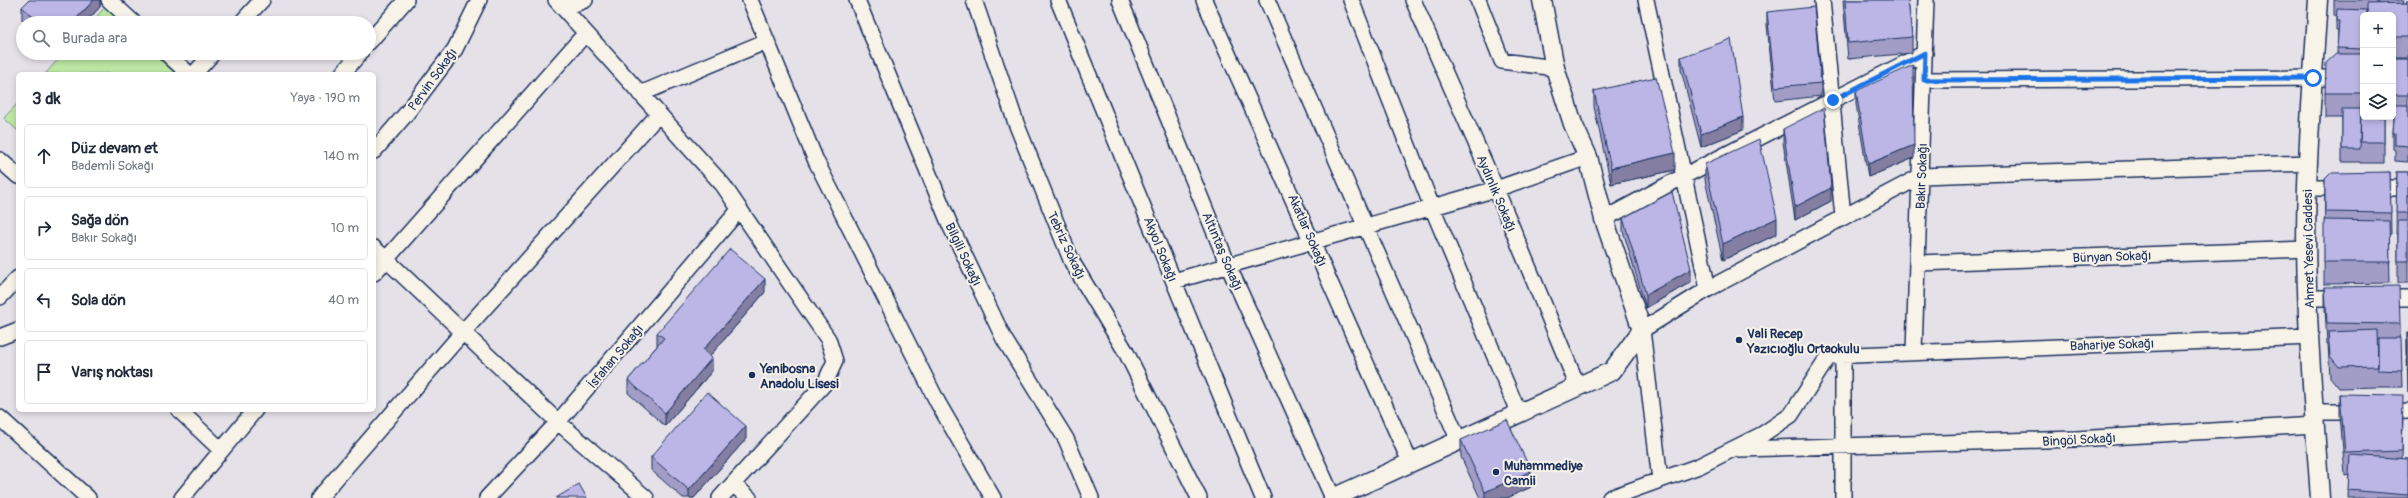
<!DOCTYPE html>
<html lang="tr">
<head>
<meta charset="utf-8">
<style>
  :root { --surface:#fff; --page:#f6f6f7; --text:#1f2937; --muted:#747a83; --line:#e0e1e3 }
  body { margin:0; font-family:Pangolin,sans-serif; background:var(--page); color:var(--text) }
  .controls { position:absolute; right:12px; top:12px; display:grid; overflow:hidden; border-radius:6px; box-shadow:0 2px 6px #0003 }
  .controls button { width:36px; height:36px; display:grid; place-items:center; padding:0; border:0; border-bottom:1px solid var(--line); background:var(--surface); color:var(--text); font:20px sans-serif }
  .stop { position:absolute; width:12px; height:12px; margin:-9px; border:3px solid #1a73e8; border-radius:50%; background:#fff }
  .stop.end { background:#1a73e8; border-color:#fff; box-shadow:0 1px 4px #0008 }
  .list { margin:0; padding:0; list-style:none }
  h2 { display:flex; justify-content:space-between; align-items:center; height:52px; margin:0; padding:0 16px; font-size:17px }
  h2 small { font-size:13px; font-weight:400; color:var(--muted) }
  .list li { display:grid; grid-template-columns:26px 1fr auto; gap:12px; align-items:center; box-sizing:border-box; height:64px; margin:0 8px 8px; padding:0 8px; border:1px solid var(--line); border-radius:6px }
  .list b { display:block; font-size:15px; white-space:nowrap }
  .list p { margin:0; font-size:13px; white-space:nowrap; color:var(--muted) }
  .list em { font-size:13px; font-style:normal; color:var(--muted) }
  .icon { flex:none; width:22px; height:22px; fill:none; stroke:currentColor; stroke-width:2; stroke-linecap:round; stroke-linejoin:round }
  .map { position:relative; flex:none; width:2408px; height:498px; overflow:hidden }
  .search { position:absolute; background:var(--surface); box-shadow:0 2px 6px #0003; left:16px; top:16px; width:360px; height:44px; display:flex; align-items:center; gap:10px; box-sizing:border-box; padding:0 14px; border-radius:22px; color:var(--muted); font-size:15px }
  .panel { position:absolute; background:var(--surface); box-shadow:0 2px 6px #0003; left:16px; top:72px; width:360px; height:340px; border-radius:6px }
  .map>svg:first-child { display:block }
  .green { fill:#bee8a5; stroke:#6c8c82 }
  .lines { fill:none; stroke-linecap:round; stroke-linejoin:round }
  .minor-casing { stroke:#1b2f5e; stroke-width:18 }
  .tertiary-casing { stroke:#1b2f5e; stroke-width:21 }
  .minor { stroke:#f7f3e8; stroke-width:15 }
  .tertiary { stroke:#f7f3e8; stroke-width:18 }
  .wall { fill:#a29dc7; stroke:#1b2f5e }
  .shaded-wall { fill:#847fa2; stroke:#1b2f5e }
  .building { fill:#bcb6e7; stroke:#1b2f5e }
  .route { stroke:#1a73e8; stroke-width:5 }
  .poi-dot { fill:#1b2f5e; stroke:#f7f3e8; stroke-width:1.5 }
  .labels { text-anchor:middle; stroke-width:4; stroke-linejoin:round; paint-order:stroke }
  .street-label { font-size:13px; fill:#1b2f5e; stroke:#f7f3e8 }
  .poi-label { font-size:13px; font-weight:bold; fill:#1b2f5e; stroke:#f7f3e8; text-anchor:start }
</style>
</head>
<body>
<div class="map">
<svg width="2408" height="498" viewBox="0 0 2408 498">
  <rect width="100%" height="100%" fill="#e5e1e8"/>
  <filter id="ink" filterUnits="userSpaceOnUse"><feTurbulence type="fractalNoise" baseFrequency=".025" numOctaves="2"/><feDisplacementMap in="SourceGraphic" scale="8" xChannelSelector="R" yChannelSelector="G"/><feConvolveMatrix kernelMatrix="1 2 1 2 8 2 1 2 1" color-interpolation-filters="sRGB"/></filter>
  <g filter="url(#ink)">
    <!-- green -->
    <path class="green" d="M105,7L122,23H91Z
      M64,53H156L178,73L45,74Z
      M18,103V131L4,118Z"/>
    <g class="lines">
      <defs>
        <path id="minor" d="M109,0L134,23
          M556,0L723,185L828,339L835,361L825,383L720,498
          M750,0L816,161L938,403L993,498
          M857,0L950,225L1004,339L1066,439L1091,498
          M974,0L1016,123L1072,262L1126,352L1199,498
          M1058,0L1263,498
          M1120,0L1228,265L1333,498
          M1204,0L1410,462
          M1267,0L1459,441
          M1351,0L1432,207L1519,414
          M1413,0L1496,189L1578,387
          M1478,0L1502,61L1555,68
          M1646,0L1708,289
          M1822,0L1843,217
          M563,8L585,0
          M241,23L262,0
          M369,42L406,0
          M166,53L189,74
          M194,74L213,53
          M342,74L360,53
          M1924,80L2363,78
          M640,94L767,41
          M374,151L406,114L455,49L479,0
          M0,160L18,176
          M2307,188H2346
          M2372,188H2408
          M1604,219L1684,176L1925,53
          M374,248L558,422L646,498
          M1918,263L2307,249
          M374,273L585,34
          M1174,281L1496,189L1588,157
          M0,297L18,278
          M2307,298H2345
          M2379,298H2408
          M0,337L18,330
          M1914,351L1926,0
          M1843,355V498
          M179,410L221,450
          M2314,412H2361
          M2383,412L2408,411
          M0,418L88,498
          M1739,449L2076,439L2315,425
          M1660,480L1642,330L1708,289L1921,176L2308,163
          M733,484L749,498
          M182,498L255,410
          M319,498L463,332L658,115
          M487,498L558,422L739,210
          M1610,498L1699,466L1763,434L1791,415L1829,356L2310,337"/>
        <path id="tertiary" d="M2318,0C2314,62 2309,125 2307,187C2303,291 2313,395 2320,498
          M1333,498L1612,371L1642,330L1604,219L1588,157L1573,124L1555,68L1542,0"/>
      </defs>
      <!-- minor casing -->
      <use href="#minor" class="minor-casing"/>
      <!-- tertiary casing -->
      <use href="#tertiary" class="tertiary-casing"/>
      <!-- minor -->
      <use href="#minor" class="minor"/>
      <!-- tertiary -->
      <use href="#tertiary" class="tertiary"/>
    </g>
    <!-- wall -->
    <path class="wall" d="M100,0V7L85,23H26L22,20V7Z
      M1843,0H1908L1912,37V53L1848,59Z
      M2334,0H2377V4H2378V0H2404L2403,3H2408V0V58H2393V15H2363V117H2384V163H2360V162H2342V118H2325V93L2337,54L2338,30H2336V16H2334Z
      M1767,12L1821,83V96L1775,101L1767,25Z
      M1681,57L1743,130L1701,147L1681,70Z
      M2393,59H2408V162L2395,161V150L2393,149V133L2394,117H2393Z
      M1594,91L1675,170L1611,184L1594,107Z
      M1856,91L1914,158L1868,177L1856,104Z
      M1783,129L1831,201L1795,220L1783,142Z
      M1705,164L1777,234L1723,260L1705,180Z
      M2390,172L2391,234H2389L2390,283L2324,284L2325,178Z
      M2397,172H2408V283H2398V234H2396Z
      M1623,218L1691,282L1646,308L1623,231Z
      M2325,287L2400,324L2402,387H2378L2339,388L2330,377L2328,344H2327L2325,308Z
      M765,292L710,356L712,371L665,426L628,393V380L657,346V333Z
      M2407,333H2408V393L2407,355Z
      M2340,394L2403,416L2402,459H2408V498H2348L2349,474L2345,475L2340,415Z
      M746,439L694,498H683L651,470V457Z
      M1461,440L1531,487L1507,498H1480L1461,457Z"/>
    <!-- shaded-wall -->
    <path class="shaded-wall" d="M94,0H100V7L85,23H72Z
      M1743,117V130L1701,147V134Z
      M1914,145V158L1868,177V164Z
      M1675,153V170L1611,184V168Z
      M1831,188V201L1795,220V207Z
      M1777,218V234L1723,260V244Z
      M1691,269V282L1646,308V295Z
      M765,279V292L703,364V350Z
      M712,358V371L665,426V413Z
      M746,426V439L694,498H689V490Z
      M1531,471V487L1507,498H1485V492Z"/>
    <!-- building -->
    <path class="building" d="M29,0H94L72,23H40L22,7Z
      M1845,0H1908L1912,37L1848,43Z
      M2408,3V37H2393V15H2367V4Z
      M1814,7L1821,83L1775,87L1767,12Z
      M2337,9L2367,10V15H2363V49L2337,48L2339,21H2336Z
      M1731,39L1743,117L1701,134L1681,57Z
      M2336,54H2363V93H2325L2326,63Z
      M2393,59H2408V95H2393Z
      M1913,65L1914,145L1868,164L1856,91Z
      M1656,77L1675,153L1611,168L1594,91Z
      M2361,102H2363V117H2384V142H2360Z
      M2395,105H2408V146L2395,145V133H2393Z
      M1824,108L1831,188L1795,207L1783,129Z
      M2342,109H2361L2360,149H2342Z
      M1759,139L1777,218L1723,244L1705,164Z
      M2390,172L2391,213L2325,212V178L2330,173Z
      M2397,172H2408V213H2396Z
      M1672,192L1691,269L1646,295L1623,218Z
      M2324,220L2389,221L2390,262H2324Z
      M2398,221H2408V261H2398Z
      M730,249L765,279L703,350L712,358L665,413L628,380L664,338L657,333Z
      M2399,286L2400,324L2327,323L2325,287Z
      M2377,330L2378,366L2339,367L2330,356L2328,332Z
      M2407,333H2408V372Z
      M2378,338H2401L2402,371L2378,370Z
      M707,392L746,426L689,490L651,457Z
      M2340,394L2403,395L2402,451L2345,453Z
      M1507,420L1531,471L1485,492L1461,440Z
      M2350,455L2408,459V495L2348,490Z
      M579,484L587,498H556Z"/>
  </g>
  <g class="lines" filter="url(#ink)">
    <!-- route -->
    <path class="route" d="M1833,100L1925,53L1924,80L2313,78"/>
  </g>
  <!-- markers -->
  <g class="poi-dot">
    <circle cx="1739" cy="340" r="4"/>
    <circle cx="752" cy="375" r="4"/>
    <circle cx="1496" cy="472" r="4"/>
  </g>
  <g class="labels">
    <!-- street labels -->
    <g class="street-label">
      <text transform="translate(432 79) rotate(-54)" y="5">Pervin Sokağı</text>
      <text transform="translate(1921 176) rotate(-88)" y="5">Bakır Sokağı</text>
      <text transform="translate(1497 193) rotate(67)" y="5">Aydınlık Sokağı</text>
      <text transform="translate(1308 230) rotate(66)" y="5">Akatlar Sokağı</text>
      <text transform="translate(1067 245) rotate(65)" y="5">Tebriz Sokağı</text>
      <text transform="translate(1161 249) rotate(68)" y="5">Akyol Sokağı</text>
      <text transform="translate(2308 249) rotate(-91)" y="5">Ahmet Yesevi Caddesi</text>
      <text transform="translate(1223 251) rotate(67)" y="5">Altıntaş Sokağı</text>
      <text transform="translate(964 254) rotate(65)" y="5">Bilgili Sokağı</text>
      <text transform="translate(2112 256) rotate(-2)" y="5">Bünyan Sokağı</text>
      <text transform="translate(2112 344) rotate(-2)" y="5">Bahariye Sokağı</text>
      <text transform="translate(615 356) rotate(-50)" y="5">İsfahan Sokağı</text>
      <text transform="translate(2079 439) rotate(-3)" y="5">Bingöl Sokağı</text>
    </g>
    <!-- poi labels -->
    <g class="poi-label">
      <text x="1747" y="338">Vali Recep<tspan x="1747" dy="15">Yazıcıoğlu Ortaokulu</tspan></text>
      <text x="760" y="373">Yenibosna<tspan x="760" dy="15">Anadolu Lisesi</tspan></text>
      <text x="1504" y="470">Muhammediye<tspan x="1504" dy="15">Camii</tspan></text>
    </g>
  </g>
</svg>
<div class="controls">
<button>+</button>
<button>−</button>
<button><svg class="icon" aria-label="layers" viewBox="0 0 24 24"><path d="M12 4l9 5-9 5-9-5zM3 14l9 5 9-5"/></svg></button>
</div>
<div class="stop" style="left:2313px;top:78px"></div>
<div class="stop end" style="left:1833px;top:100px"></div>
<div class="search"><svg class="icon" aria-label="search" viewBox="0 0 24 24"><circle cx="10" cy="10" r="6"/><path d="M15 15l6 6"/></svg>Burada ara</div>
<section class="panel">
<h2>3 dk<small>Yaya · 190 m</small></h2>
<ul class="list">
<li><svg class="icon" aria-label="ahead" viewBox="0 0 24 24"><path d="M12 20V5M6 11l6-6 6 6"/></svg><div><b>Düz devam et</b><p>Bademli Sokağı</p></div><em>140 m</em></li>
<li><svg class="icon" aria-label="right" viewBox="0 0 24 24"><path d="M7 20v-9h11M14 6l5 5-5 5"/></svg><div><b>Sağa dön</b><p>Bakır Sokağı</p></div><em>10 m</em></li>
<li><svg class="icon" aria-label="left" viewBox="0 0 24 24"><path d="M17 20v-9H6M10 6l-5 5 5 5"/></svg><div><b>Sola dön</b></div><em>40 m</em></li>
<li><svg class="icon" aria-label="arrive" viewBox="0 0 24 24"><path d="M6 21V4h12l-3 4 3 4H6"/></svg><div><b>Varış noktası</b></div></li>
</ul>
</section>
</div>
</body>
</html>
